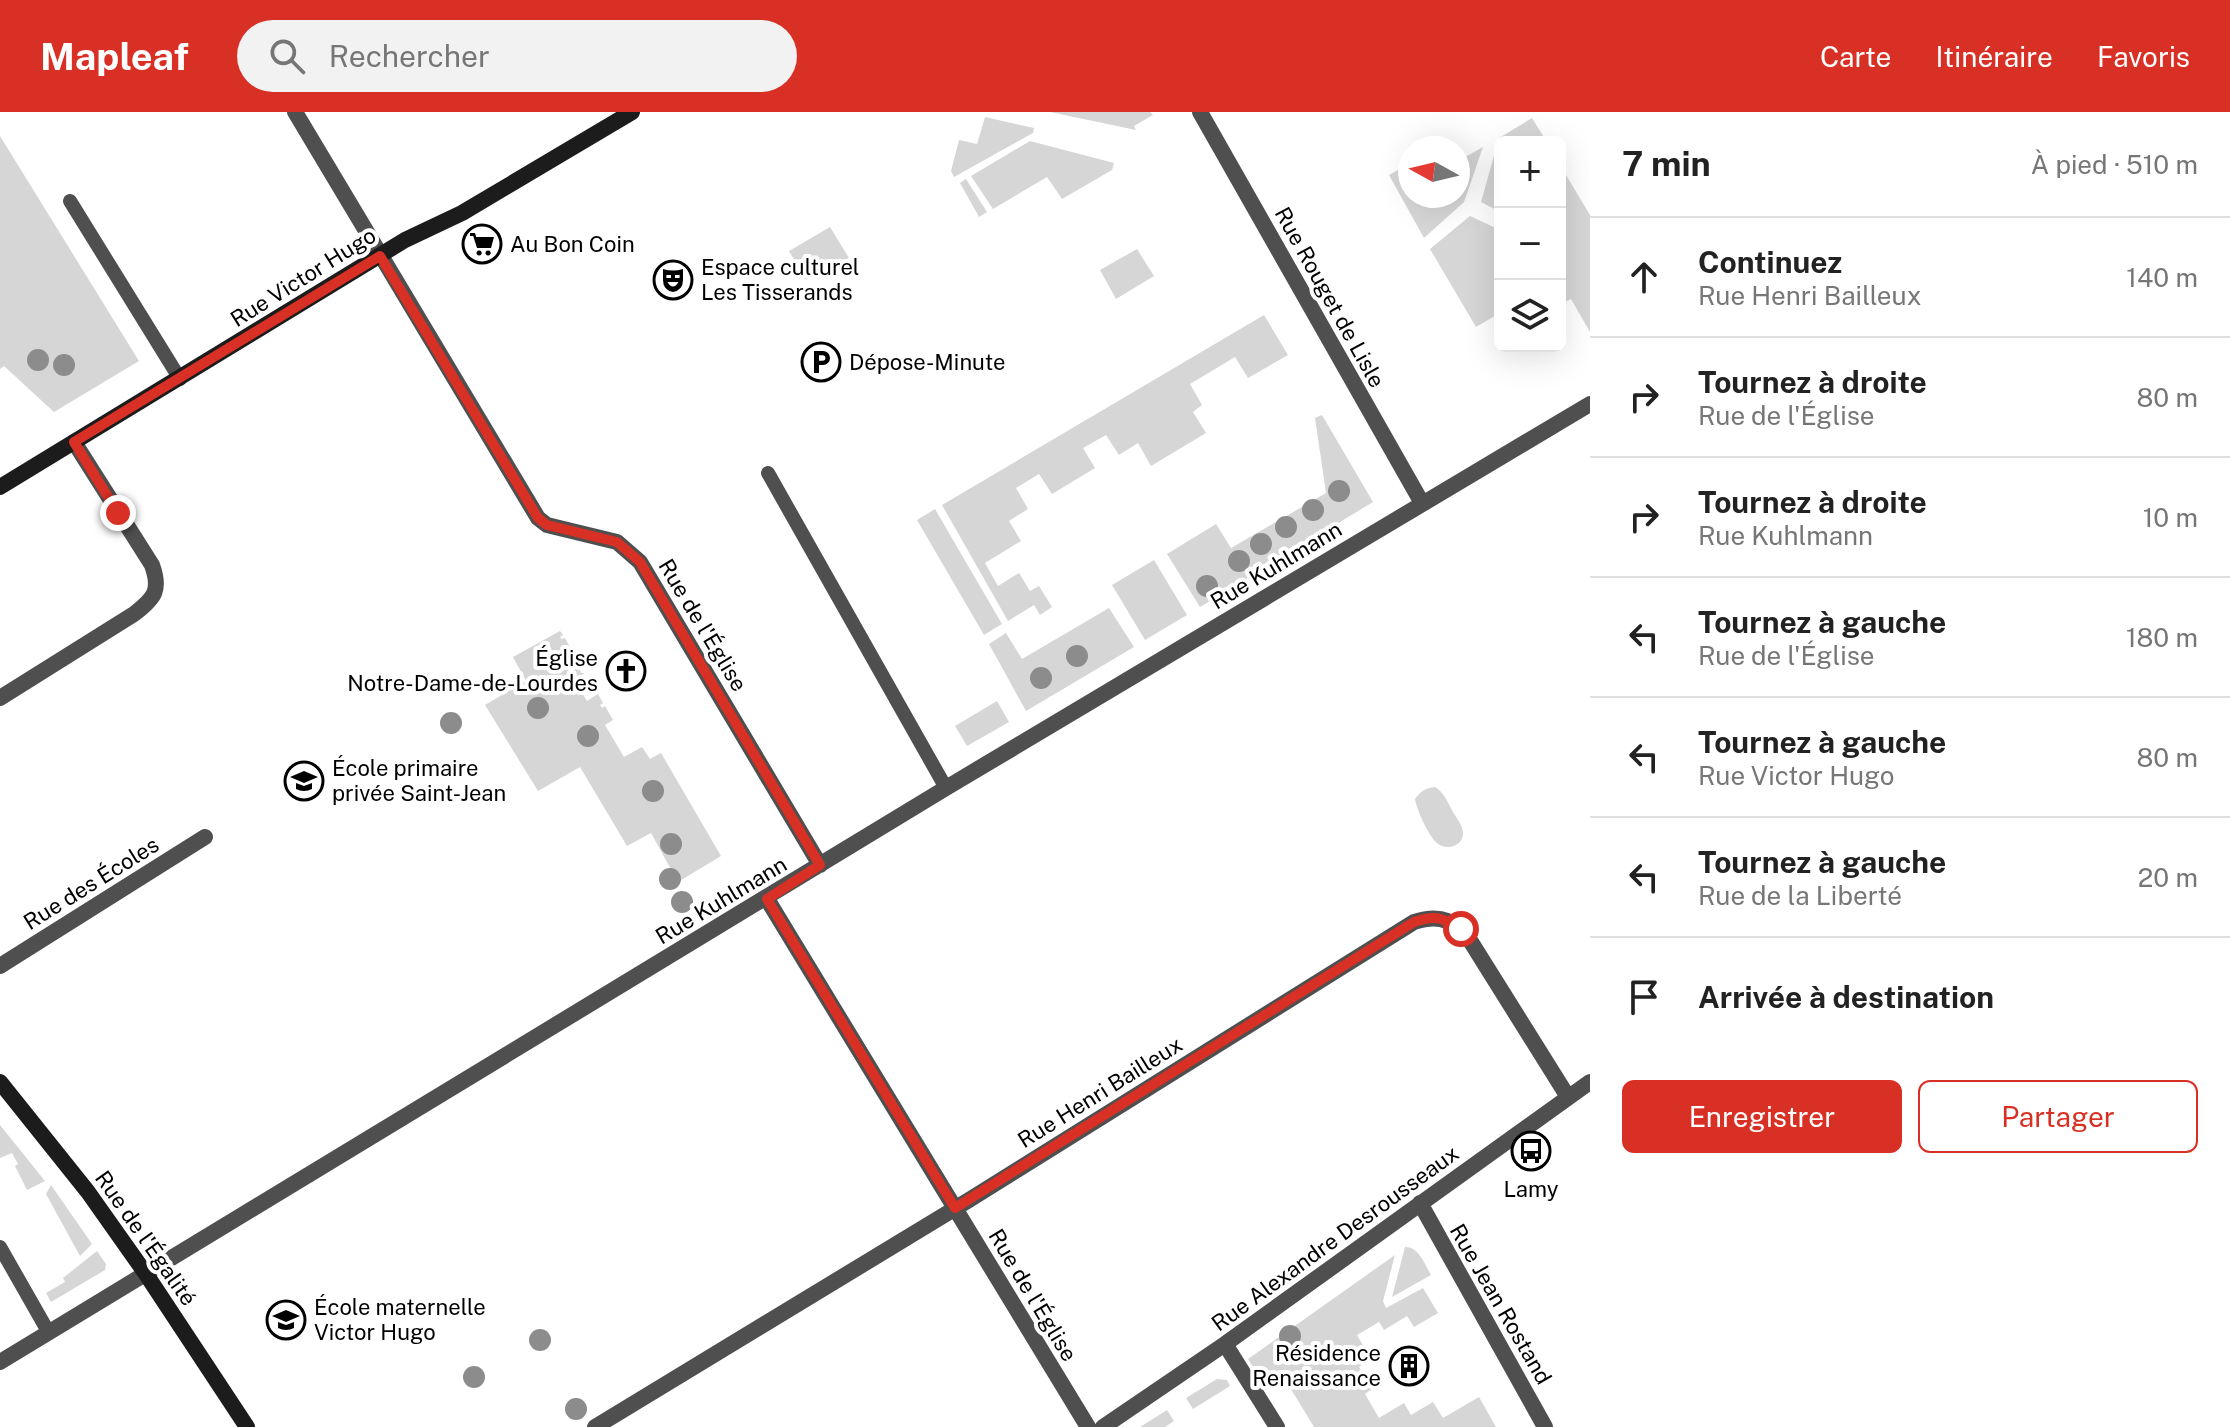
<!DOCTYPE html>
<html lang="fr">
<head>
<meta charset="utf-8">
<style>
  :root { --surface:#fff; --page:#f2f2f2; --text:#222; --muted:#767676; --line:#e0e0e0; --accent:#d93025 }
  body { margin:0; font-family:"Public Sans",sans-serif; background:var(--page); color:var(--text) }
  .controls { position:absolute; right:24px; top:24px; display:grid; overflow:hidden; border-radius:12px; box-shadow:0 8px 32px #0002 }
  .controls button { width:72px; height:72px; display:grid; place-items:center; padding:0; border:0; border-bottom:2px solid var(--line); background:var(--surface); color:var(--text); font:40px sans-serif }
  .compass { position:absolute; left:1398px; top:24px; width:72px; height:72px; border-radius:50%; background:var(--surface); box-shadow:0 8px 32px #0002; rotate:278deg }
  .stop { position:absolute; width:24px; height:24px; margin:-18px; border:6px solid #d93025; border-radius:50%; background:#fff }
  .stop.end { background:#d93025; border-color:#fff; box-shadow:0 2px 8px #0008 }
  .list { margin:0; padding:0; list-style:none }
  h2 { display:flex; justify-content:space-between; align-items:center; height:104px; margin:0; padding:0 32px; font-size:34px }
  h2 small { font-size:26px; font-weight:400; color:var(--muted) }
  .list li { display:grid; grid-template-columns:52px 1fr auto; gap:24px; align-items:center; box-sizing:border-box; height:120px; padding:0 32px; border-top:2px solid var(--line) }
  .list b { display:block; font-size:30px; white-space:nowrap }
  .list p { margin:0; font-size:26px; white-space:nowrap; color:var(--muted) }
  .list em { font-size:26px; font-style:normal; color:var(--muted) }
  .actions { display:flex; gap:16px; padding:24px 32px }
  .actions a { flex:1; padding:18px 0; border:2px solid var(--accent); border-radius:12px; text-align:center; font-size:28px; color:var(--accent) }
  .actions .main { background:var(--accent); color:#fff }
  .icon { flex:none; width:44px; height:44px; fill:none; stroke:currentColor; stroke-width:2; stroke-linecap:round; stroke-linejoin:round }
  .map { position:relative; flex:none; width:1590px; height:1315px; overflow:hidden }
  header { display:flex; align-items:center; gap:48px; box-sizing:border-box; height:112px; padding:0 40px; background:var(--accent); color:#fff }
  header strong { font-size:38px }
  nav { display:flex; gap:44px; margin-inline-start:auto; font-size:28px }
  .search { width:560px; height:72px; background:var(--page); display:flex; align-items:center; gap:20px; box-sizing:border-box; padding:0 28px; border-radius:44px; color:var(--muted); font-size:30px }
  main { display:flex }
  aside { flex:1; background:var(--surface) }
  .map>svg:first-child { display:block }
  .green { fill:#d6d6d6 }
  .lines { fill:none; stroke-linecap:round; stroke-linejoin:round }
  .lane { stroke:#4f4f4f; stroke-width:14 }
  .street { stroke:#4f4f4f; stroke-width:16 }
  .secondary { stroke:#1c1c1c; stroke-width:16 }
  .tree { fill:#8c8c8c }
  .route { stroke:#d93025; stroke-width:10 }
  .labels { text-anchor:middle; stroke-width:8; stroke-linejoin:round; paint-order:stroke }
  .poi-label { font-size:22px; fill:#000; stroke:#fff; text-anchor:start }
  .street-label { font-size:22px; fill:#000; stroke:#fff }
</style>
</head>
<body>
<header>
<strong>Mapleaf</strong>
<div class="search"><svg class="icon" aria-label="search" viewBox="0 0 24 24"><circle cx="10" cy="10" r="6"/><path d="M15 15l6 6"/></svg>Rechercher</div>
<nav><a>Carte</a><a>Itinéraire</a><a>Favoris</a></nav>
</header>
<main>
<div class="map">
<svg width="1590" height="1315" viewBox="0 0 1590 1315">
  <rect width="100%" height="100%" fill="#fff"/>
  <!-- green -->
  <path class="green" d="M1050,0H1150L1153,3L1134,14L1136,18Z
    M985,5L1034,16L1033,21L954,65L951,59L959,28L977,32Z
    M1532,6L1547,30H1500V100L1481,90L1499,26Z
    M0,24L139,249L54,300L4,254L0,257Z
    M1030,29L1114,51L1112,58L1062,87L1047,65L993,97L971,64Z
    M1483,35L1464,90L1424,126L1389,63L1410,51V84H1458V49Z
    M1560,53L1590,103V220L1571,187L1560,192Z
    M966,67L987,100L979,105L960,71Z
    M1470,104L1500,118V201L1476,215L1430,137Z
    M830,115L849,146L806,168L789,139Z
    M1137,137L1154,164L1116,187L1100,158Z
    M1264,203L1288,243L1248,266L1235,245L1190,272L1202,293L1193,300L1206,321L1151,354L1138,331L1119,343L1106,323L1083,336L1095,356L1052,382L1039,362L1016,376L1028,397L1009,409L1021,429L985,451L998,474L1019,461L1030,479L1039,474L1052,495L1040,503L1034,493L1008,509L942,393Z
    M1322,303L1373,390L1200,495L1167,442L1216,412L1231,436L1326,381L1315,306Z
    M935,397L1002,512L984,523L917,408Z
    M1154,448L1187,503L1145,528L1112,473Z
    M1109,496L1134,535L1026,599L989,532L1006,521L1022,547Z
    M560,519L563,523L560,525L562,527L565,526L573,541L571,543L572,545L575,544L583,556L580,558L581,561H585L574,568L587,589L598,582L603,591L600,593L602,596L605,594L613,608L605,613L624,645L642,635L650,647L661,641L721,744L678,770L651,721L627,734L580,655L538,679L485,593L526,569L513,545Z
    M997,589L1009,610L967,634L955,614Z
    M1435,675C1444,680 1448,691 1453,700C1457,707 1464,715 1463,723C1461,735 1447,738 1438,732C1429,725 1417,699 1415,687C1421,679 1425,676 1435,675Z
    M0,1013L45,1069L27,1078L15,1054L18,1052L12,1041L0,1046Z
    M51,1073L92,1132L80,1144L46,1082Z
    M1405,1135C1419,1135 1424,1151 1431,1163L1392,1185Z
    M97,1139L106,1152L105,1158L51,1190L46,1181L65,1170L63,1166Z
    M1395,1143L1383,1189L1386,1196L1423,1176L1438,1201L1414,1215L1407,1204L1384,1218L1379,1210L1357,1223L1371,1247L1359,1255L1372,1277L1365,1282L1379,1306L1404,1291L1411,1303L1433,1290L1443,1306L1479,1285L1496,1315H1314L1283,1264L1259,1265L1248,1247Z
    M1217,1267L1227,1268L1230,1274L1193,1297L1186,1286Z
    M1167,1298L1174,1309L1165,1315H1140Z"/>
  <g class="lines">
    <!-- lane -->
    <path class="lane" d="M70,89L180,267
      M768,361L946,676
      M0,1135L49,1221"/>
    <!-- street -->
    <path class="street" d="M295,0L538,406L547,413L617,430L640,450L820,753
      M1200,0L1422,391
      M0,586L134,502C155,486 161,478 152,453L74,330
      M767,787L1088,1315
      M0,854L205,725
      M1420,1091L1545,1315
      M1225,1232L1277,1315
      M0,1250L946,676L1590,292
      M595,1315L969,1088L1414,810C1442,801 1454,809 1471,830L1568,985
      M1103,1315L1225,1232L1590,970"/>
    <!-- secondary -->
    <path class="secondary" d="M0,375L405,128L462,101L632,0
      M0,970L88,1080L146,1162L247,1315"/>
  </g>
  <!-- trees -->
  <g class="tree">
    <circle cx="38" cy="248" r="11"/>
    <circle cx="64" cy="253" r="11"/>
    <circle cx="1339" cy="379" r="11"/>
    <circle cx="1313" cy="398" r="11"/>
    <circle cx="1286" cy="415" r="11"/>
    <circle cx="1261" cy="432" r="11"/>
    <circle cx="1239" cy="449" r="11"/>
    <circle cx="1207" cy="474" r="11"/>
    <circle cx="1077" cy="544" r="11"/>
    <circle cx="1041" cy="566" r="11"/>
    <circle cx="538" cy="596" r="11"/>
    <circle cx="451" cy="611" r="11"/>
    <circle cx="588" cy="624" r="11"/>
    <circle cx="653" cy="679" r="11"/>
    <circle cx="671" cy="732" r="11"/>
    <circle cx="670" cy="767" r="11"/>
    <circle cx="682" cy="790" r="11"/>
    <circle cx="1290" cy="1224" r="11"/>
    <circle cx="540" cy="1228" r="11"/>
    <circle cx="474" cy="1265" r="11"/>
    <circle cx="576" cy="1297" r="11"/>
  </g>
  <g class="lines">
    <!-- route -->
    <path class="route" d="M118,401L74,330L380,144L538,406L547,413L617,430L640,450L820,753L767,787L955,1096L1414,810C1436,803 1441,805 1461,817"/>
  </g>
  <!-- icons -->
  <defs>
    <symbol id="supermarket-ring" viewBox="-11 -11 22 22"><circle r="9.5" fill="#fff" stroke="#000" stroke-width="1.5"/><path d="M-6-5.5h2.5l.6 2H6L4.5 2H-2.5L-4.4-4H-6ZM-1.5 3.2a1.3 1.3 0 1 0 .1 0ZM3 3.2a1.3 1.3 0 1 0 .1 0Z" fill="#000"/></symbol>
    <symbol id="theatre-ring" viewBox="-11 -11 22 22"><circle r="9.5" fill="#fff" stroke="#000" stroke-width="1.5"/><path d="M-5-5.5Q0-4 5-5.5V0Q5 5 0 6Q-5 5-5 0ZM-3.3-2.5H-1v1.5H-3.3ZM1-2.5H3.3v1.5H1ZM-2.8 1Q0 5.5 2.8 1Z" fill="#000"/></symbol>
    <symbol id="parking-ring" viewBox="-11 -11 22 22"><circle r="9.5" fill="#fff" stroke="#000" stroke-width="1.5"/><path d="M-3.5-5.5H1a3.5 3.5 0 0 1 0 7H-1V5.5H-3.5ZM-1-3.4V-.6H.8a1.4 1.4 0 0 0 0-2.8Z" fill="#000"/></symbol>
    <symbol id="church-ring" viewBox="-11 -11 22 22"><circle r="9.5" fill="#fff" stroke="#000" stroke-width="1.5"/><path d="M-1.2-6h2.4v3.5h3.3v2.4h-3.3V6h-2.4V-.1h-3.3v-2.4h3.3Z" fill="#000"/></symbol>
    <symbol id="school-ring" viewBox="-11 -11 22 22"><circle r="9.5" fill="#fff" stroke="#000" stroke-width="1.5"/><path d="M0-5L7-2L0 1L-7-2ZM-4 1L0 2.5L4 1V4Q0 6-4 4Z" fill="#000"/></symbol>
    <symbol id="bus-ring" viewBox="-11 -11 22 22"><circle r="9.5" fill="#fff" stroke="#000" stroke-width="1.5"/><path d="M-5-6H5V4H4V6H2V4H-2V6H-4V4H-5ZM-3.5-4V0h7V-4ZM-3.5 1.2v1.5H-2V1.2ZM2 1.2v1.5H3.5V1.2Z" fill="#000"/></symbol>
    <symbol id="building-ring" viewBox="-11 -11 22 22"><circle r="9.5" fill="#fff" stroke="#000" stroke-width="1.5"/><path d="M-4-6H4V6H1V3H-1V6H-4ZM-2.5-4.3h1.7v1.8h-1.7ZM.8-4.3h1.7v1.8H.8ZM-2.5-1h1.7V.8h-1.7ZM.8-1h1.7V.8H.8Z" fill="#000"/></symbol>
  </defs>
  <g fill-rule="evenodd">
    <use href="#supermarket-ring" x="460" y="110" width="44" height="44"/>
    <use href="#theatre-ring" x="651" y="146" width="44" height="44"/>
    <use href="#parking-ring" x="799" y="228" width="44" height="44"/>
    <use href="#church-ring" x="604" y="537" width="44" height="44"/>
    <use href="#school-ring" x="282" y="647" width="44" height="44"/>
    <use href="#bus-ring" x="1509" y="1017" width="44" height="44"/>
    <use href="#school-ring" x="264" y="1186" width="44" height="44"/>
    <use href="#building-ring" x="1387" y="1232" width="44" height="44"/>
  </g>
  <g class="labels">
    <!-- poi labels -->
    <g class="poi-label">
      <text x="510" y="140">Au Bon Coin</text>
      <text x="701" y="163">Espace culturel<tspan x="701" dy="25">Les Tisserands</tspan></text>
      <text x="849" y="258">Dépose-Minute</text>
      <text x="598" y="554" text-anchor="end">Église<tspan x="598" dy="25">Notre-Dame-de-Lourdes</tspan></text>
      <text x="332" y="664">École primaire<tspan x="332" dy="25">privée Saint-Jean</tspan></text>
      <text x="1531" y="1085" text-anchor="middle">Lamy</text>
      <text x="314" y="1203">École maternelle<tspan x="314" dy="25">Victor Hugo</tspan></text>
      <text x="1381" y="1249" text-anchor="end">Résidence<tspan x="1381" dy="25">Renaissance</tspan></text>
    </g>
    <!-- street labels -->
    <g class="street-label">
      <text transform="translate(303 165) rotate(-32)" y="8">Rue Victor Hugo</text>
      <text transform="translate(1330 185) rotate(61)" y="8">Rue Rouget de Lisle</text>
      <text transform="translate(1276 453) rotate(-31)" y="8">Rue Kuhlmann</text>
      <text transform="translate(703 513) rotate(59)" y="8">Rue de l'Église</text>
      <text transform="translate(91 771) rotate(-32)" y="8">Rue des Écoles</text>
      <text transform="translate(721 788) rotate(-31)" y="8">Rue Kuhlmann</text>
      <text transform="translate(1100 980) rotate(-32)" y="8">Rue Henri Bailleux</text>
      <text transform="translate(146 1126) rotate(55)" y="8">Rue de l'Égalité</text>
      <text transform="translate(1335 1126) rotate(-36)" y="8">Rue Alexandre Desrousseaux</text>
      <text transform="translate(1033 1183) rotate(59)" y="8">Rue de l'Église</text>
      <text transform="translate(1501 1192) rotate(60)" y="8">Rue Jean Rostand</text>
    </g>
  </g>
</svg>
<div class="controls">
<button>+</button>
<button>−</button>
<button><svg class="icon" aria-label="layers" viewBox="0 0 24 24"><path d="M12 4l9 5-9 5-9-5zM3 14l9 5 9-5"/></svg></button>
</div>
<svg class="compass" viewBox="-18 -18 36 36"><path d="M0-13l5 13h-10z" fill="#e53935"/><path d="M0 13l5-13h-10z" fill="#767676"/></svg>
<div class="stop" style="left:1461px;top:817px"></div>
<div class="stop end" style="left:118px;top:401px"></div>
</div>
<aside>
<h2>7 min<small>À pied · 510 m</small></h2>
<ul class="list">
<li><svg class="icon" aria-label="ahead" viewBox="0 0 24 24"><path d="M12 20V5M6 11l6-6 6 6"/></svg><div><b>Continuez</b><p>Rue Henri Bailleux</p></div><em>140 m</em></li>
<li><svg class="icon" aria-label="right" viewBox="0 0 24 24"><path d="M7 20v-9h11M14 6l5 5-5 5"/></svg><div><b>Tournez à droite</b><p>Rue de l'Église</p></div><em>80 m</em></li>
<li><svg class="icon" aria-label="right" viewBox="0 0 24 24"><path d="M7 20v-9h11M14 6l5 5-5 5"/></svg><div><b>Tournez à droite</b><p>Rue Kuhlmann</p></div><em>10 m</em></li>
<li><svg class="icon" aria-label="left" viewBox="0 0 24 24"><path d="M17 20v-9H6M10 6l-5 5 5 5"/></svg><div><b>Tournez à gauche</b><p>Rue de l'Église</p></div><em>180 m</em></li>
<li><svg class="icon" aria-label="left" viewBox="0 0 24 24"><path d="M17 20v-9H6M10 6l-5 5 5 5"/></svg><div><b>Tournez à gauche</b><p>Rue Victor Hugo</p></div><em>80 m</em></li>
<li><svg class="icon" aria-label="left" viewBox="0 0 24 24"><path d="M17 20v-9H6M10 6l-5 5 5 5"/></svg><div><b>Tournez à gauche</b><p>Rue de la Liberté</p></div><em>20 m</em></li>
<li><svg class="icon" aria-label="arrive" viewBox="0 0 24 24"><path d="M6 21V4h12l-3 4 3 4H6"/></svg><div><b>Arrivée à destination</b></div></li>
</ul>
<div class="actions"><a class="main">Enregistrer</a><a>Partager</a></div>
</aside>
</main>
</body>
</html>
